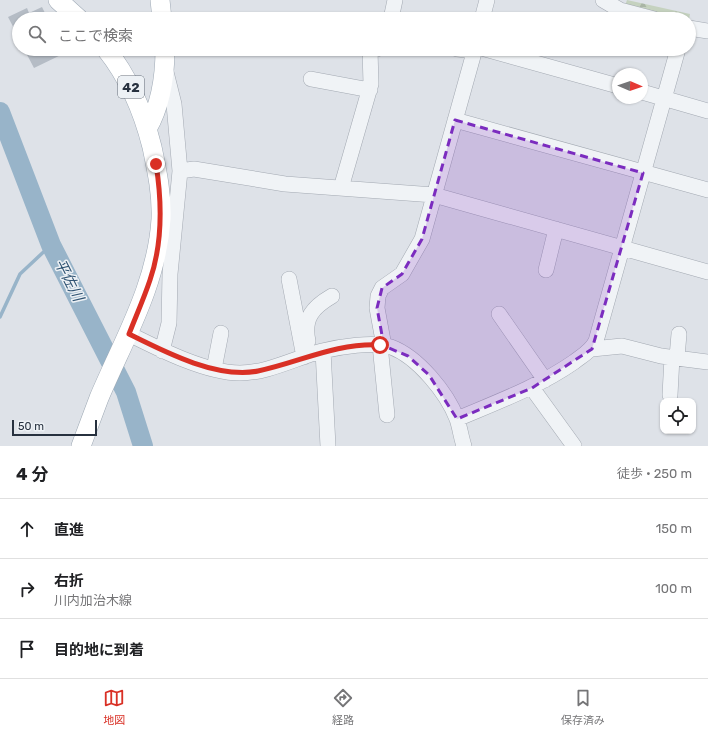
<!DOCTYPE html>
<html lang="ja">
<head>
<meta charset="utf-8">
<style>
  :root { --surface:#fff; --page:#f6f6f6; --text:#202124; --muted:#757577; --line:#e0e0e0; --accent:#d93025 }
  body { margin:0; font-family:Rubik,"Noto Sans JP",sans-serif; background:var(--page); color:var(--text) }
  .controls { position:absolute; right:12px; bottom:12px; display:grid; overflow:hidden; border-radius:8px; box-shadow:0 1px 3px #0004 }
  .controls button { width:36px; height:36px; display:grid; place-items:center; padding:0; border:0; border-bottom:1px solid var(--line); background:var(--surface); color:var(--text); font:20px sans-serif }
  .compass { position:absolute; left:612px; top:68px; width:36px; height:36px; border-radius:50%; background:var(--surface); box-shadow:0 1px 3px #0004; rotate:92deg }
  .scale { position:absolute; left:12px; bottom:10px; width:85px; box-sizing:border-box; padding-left:4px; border:2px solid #27313f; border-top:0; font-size:11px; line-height:14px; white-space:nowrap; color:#27313f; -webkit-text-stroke:3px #edf1f5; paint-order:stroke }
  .stop { position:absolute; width:12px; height:12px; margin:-9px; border:3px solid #d93025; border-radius:50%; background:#fff }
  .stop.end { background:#d93025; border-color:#fff; box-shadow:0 1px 4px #0008 }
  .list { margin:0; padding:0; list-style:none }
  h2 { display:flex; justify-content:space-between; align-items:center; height:52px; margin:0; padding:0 16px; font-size:17px }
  h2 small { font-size:13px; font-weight:400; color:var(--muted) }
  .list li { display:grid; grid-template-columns:26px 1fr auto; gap:12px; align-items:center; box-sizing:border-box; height:60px; padding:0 16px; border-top:1px solid var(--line) }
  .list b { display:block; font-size:15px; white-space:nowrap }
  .list p { margin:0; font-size:13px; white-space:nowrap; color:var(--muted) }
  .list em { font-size:13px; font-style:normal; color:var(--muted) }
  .icon { flex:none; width:22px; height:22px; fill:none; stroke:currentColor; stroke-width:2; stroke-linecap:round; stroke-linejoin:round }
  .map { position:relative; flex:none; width:708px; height:446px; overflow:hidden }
  .search { position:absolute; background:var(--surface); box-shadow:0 1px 3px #0004; left:12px; right:12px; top:12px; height:44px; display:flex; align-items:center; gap:10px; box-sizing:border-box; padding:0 14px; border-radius:22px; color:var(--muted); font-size:15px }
  .sheet { height:232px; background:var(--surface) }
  nav { display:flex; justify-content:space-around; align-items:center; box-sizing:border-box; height:56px; border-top:1px solid var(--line); background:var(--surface); font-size:11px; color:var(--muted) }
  nav a { display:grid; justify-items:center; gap:2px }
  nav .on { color:var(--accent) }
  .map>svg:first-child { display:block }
  .forest { fill:url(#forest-firs) }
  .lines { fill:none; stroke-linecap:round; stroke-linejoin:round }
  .stream { stroke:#98b4c9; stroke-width:3.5 }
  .river { stroke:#98b4c9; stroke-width:20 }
  .building { fill:#b5bcc5 }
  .minor-casing { stroke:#a3a9b2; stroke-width:16 }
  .major-casing { stroke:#9da8b4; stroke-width:20 }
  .minor { stroke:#f0f3f6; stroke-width:15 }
  .major { stroke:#fff; stroke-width:19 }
  .route { stroke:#d93025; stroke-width:5 }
  .marked { fill:#7b2cbf; fill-opacity:0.2; stroke:#7b2cbf; stroke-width:3; stroke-dasharray:8 5; stroke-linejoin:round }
  .labels { text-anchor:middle; stroke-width:3; stroke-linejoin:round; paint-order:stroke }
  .shield { fill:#edf1f5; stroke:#626b76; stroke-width:1 }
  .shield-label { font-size:13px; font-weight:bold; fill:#27313f }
  .water-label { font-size:15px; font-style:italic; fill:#305473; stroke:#edf1f5 }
</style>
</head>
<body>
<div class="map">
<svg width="708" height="446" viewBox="0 0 708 446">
  <defs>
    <pattern id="forest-firs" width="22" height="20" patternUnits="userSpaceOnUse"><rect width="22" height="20" fill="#c5d2bf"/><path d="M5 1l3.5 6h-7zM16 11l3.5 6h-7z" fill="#a9b5a5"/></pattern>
  </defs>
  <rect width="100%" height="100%" fill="#dee2e8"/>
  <!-- forest -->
  <path class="forest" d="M627,0L690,14L689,20L676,19L625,6Z"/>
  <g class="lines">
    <!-- stream -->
    <path class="stream" d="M0,317L20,274L51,245"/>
    <!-- river -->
    <path class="river" d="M0,112L51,245L126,392L143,446"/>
  </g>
  <!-- building -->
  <path class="building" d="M42,7L48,19H19V38L8,17L27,8L29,13Z
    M24,49H63L65,53L34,68Z"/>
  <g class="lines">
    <defs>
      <path id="minor" d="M603,0L620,10L654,19
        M391,19L395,0
        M482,19L487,0
        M689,28L708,31
        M457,49L475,51
        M485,49L618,86
        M311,79L370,90
        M642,92L708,111
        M455,120L708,190
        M180,171L194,169L285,184L434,195L708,272
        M341,188L371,84L370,50L377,49
        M546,270L556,229
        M289,279L304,357
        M499,314L545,380
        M129,334C159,349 206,373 240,373C268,373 295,358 322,351C339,347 374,341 391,347C418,357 447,393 457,419C460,428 461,437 464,446
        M308,341C303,318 313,307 332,296
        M380,345L387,415
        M384,346L377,308L378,296L382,288L402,274L422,239L475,49
        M592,349L622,346L661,356L708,362
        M162,351L169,323L170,274L180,171L174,104L166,72
        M323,351L328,446
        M677,357L679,334
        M214,369L221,333
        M532,388L574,446
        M670,395L672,357
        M457,419C497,402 538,387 574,362C583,355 591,351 596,341L678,49"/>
      <path id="major" d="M58,0L79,19
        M160,0L162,19
        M147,129C161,105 165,77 165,49
        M81,446C87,430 93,414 99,398C124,339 157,284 161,219C162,194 157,171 152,147C143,111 130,79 106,49"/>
    </defs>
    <!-- minor casing -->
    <use href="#minor" class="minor-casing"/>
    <!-- major casing -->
    <use href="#major" class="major-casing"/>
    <!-- minor -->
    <use href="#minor" class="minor"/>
    <!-- major -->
    <use href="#major" class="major"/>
  </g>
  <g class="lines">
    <!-- route -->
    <path class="route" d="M156,164C162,202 163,242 150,280C144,298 136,316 129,334C165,352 217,379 258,371C301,362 334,343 380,345"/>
  </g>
  <!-- marked area -->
  <path class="marked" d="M455,120L643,173L592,349L532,388L457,419L429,375L408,356L384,346L377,308L382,288L402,274L422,239Z"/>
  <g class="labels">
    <!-- shield labels -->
    <rect class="shield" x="118" y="76" width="26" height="22" rx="3"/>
    <g class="shield-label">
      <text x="131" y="92">42</text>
    </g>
    <!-- water labels -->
    <g class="water-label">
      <text transform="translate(69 280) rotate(63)" y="5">平佐川</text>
    </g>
  </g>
</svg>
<div class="controls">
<button><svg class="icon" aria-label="locate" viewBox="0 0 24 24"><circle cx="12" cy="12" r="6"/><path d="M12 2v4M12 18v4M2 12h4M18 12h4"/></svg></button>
</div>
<svg class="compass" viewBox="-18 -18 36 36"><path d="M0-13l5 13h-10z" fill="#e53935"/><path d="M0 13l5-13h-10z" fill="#757577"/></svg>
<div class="scale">50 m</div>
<div class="stop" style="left:380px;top:345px"></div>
<div class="stop end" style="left:156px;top:164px"></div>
<div class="search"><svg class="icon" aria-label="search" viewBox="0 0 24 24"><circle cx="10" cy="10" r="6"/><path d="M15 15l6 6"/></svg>ここで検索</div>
</div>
<section class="sheet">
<h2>4 分<small>徒歩 · 250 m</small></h2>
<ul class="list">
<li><svg class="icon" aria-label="ahead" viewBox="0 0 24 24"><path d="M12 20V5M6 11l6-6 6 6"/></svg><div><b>直進</b></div><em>150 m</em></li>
<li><svg class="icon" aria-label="right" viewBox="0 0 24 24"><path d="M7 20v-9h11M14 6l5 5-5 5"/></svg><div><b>右折</b><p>川内加治木線</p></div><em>100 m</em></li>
<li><svg class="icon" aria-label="arrive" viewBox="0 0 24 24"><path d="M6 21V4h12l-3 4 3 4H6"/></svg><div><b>目的地に到着</b></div></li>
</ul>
</section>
<nav>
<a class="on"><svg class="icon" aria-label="map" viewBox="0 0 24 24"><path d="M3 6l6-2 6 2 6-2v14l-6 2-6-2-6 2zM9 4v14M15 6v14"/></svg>地図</a>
<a><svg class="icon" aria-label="directions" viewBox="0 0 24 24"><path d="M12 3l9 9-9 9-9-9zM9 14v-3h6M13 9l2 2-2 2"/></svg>経路</a>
<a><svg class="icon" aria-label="saved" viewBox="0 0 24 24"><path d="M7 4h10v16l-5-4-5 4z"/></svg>保存済み</a>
</nav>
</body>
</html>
